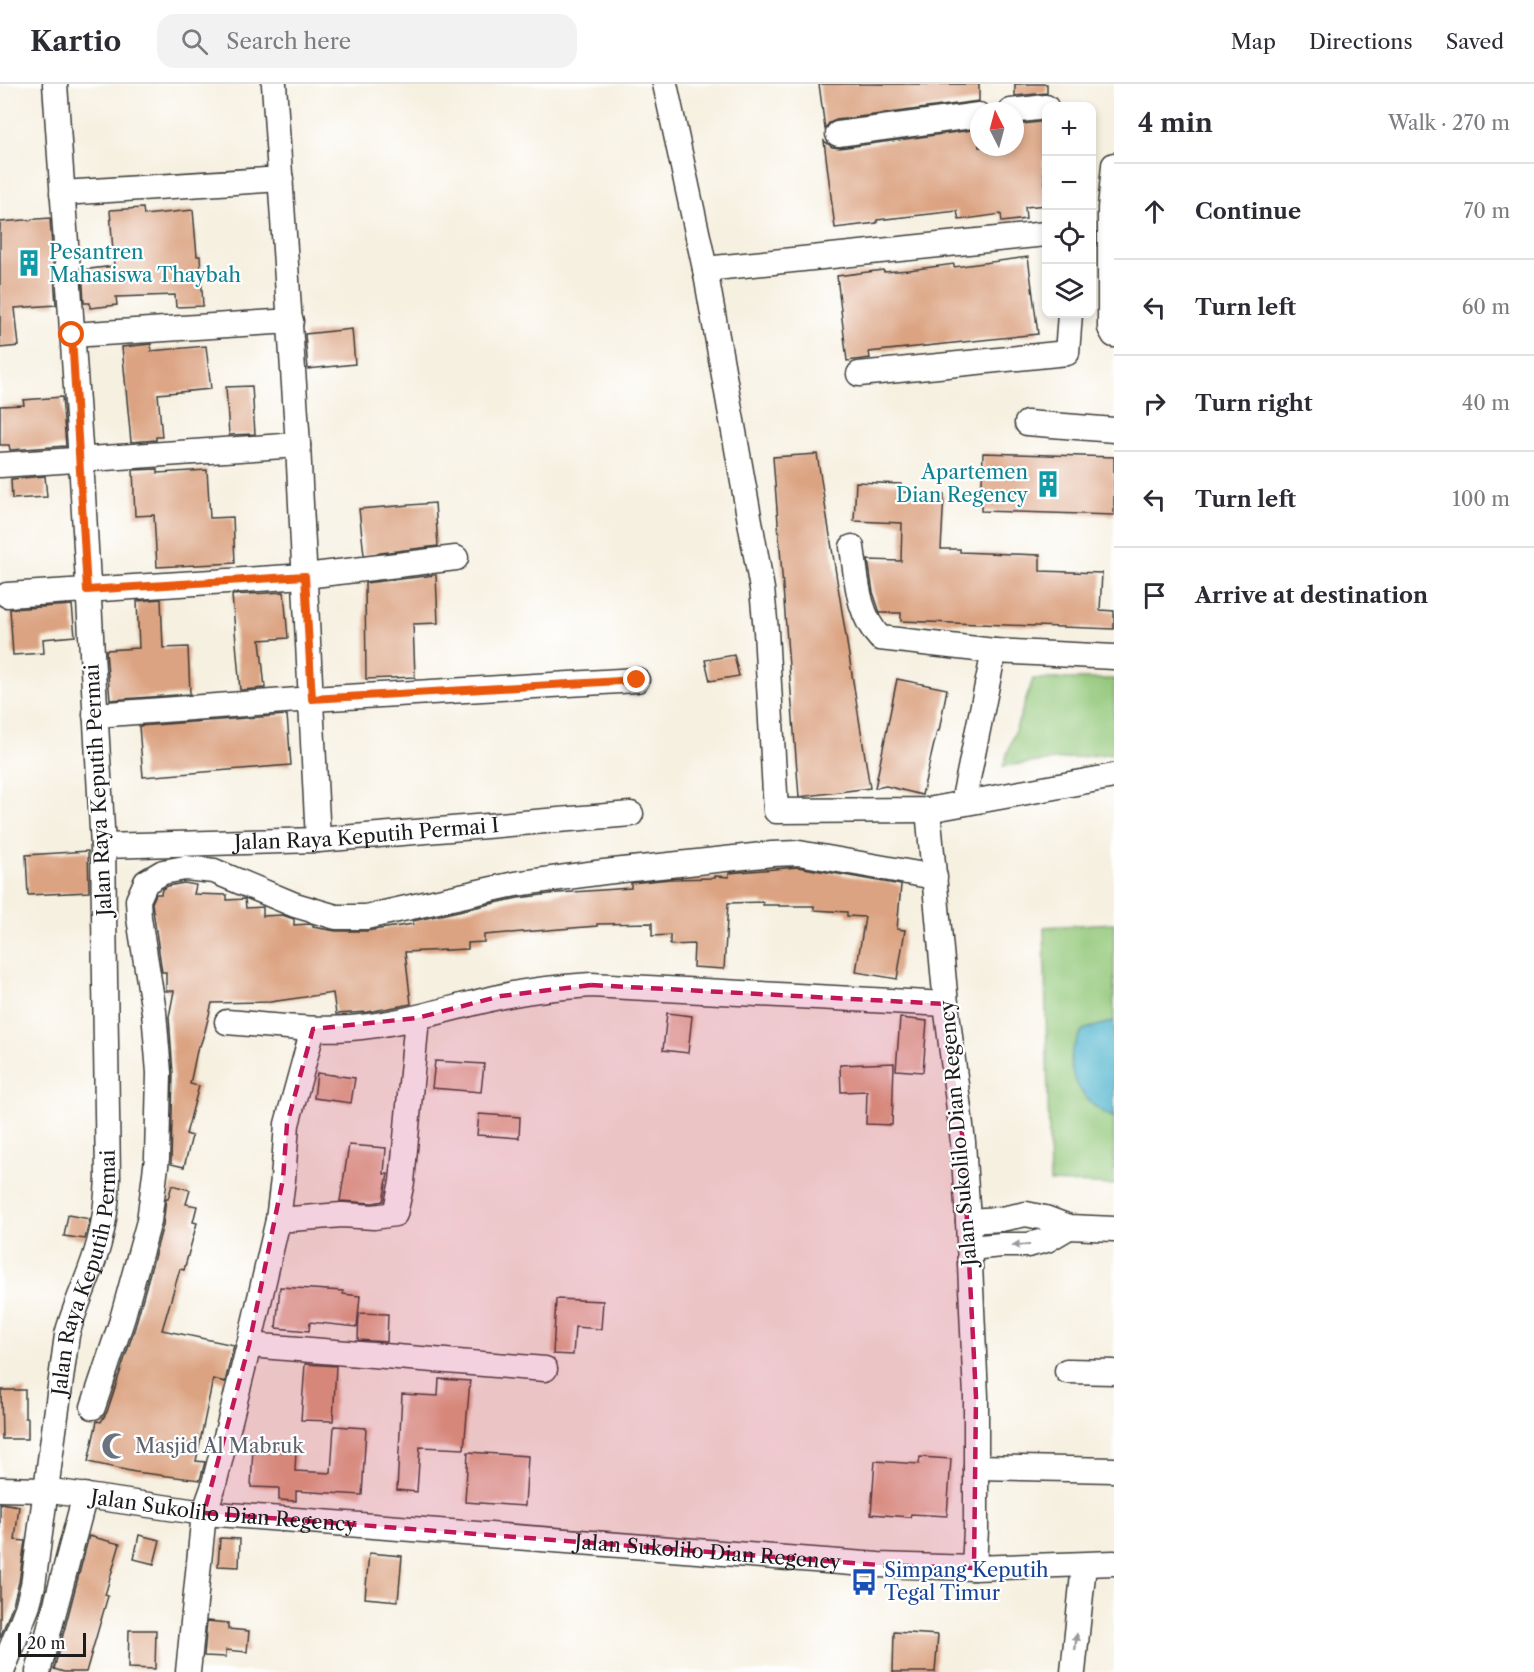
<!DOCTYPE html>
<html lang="en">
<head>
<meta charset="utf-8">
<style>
  :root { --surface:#fff; --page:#f2f2f3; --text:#2b2b33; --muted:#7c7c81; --line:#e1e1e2 }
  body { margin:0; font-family:"Libre Caslon Text",serif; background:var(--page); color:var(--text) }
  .controls { position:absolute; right:18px; top:18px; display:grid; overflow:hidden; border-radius:12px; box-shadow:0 3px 9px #0003 }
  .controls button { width:54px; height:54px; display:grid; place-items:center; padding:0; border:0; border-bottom:2px solid var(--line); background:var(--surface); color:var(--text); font:30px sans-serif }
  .compass { position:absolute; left:970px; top:18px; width:54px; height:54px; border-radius:50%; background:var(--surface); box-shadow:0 3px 9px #0003; rotate:354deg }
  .scale { position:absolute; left:18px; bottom:15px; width:68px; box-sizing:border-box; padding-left:6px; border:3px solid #1c1c1c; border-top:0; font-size:16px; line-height:21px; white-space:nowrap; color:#1c1c1c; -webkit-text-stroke:4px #fff; paint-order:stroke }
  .stop { position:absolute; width:18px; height:18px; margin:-14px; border:4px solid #ea580c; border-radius:50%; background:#fff }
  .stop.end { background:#ea580c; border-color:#fff; box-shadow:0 2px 6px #0008 }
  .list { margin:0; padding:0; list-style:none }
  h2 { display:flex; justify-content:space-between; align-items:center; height:78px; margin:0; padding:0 24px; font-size:26px }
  h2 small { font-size:20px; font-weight:400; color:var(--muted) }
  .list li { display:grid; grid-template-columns:39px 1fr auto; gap:18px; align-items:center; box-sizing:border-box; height:96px; padding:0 24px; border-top:2px solid var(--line) }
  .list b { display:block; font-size:22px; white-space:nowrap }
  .list em { font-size:20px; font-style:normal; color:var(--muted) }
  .icon { flex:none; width:33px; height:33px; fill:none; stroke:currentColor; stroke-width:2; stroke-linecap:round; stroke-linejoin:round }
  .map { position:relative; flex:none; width:1114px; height:1588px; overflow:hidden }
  header { display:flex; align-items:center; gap:36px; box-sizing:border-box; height:84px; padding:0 30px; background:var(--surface); border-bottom:2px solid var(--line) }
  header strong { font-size:28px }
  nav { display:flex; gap:33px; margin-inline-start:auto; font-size:21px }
  .search { width:420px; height:54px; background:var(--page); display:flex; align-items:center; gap:15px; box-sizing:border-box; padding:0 21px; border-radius:18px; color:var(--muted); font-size:22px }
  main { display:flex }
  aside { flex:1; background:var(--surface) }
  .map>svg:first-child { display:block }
  .green { fill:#93c779; stroke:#58724a; stroke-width:1.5 }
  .water { fill:#4eb3cc; stroke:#356874; stroke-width:1.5 }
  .building { fill:#dba381 }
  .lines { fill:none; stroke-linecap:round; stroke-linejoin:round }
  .minor-casing { stroke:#3d3c39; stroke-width:27 }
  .minor { stroke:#fff; stroke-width:24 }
  .oneway { fill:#999 }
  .route { stroke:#ea580c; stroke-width:8 }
  .marked { fill:#c2185b; fill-opacity:0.2; stroke:#c2185b; stroke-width:4.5; stroke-dasharray:12 8; stroke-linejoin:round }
  .labels { text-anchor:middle; stroke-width:4.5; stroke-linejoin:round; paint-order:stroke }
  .culture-label { font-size:20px; fill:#0d838f; stroke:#fff; text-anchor:start }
  .street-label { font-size:20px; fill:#1c1c1c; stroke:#fff }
  .worship-label { font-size:20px; fill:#5b616d; stroke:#fff; text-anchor:start }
  .transit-label { font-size:20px; fill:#164399; stroke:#fff; text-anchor:start }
</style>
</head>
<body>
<header>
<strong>Kartio</strong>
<div class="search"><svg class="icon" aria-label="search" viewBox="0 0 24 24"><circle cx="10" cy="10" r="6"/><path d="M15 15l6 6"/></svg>Search here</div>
<nav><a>Map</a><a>Directions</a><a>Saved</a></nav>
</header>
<main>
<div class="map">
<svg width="1114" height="1588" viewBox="0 0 1114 1588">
  <rect width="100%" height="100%" fill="#fff"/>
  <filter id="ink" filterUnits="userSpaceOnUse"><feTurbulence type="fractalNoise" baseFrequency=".0167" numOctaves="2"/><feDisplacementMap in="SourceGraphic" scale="12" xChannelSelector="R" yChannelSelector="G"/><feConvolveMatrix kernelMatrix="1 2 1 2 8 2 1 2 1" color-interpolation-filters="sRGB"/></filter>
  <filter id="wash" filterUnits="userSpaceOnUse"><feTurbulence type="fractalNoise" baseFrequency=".008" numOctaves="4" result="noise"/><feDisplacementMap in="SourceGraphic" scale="24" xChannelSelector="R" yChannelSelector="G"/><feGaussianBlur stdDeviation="1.35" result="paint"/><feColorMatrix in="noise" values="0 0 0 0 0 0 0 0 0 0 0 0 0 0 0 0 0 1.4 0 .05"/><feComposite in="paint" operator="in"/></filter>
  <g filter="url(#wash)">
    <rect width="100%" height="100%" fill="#f6f0e0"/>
    <!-- green -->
    <path class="green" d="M1033,595H1114V669L1003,682Z
      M1114,839V1101L1050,1098L1044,843Z"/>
    <!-- water -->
    <path class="water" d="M1114,937V1034C1088,1022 1066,996 1072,967C1074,960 1080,952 1083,946Z"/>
    <g id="blocks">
      <!-- building -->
      <path class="building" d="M819,0H979V17L836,36L829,39L825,45Z
        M1015,0H1047V9L1015,12Z
        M1047,37V76H1043L1047,121L1025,123L1026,135L1002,138L1001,130L959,136L957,127L877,136V139L835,144L824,57L832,63L840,64L979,45V63H1015V41Z
        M143,124L144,131L193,126L197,172H200L203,222L176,223L175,211L116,213L117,221L90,224V219H84L82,186L114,182L110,126Z
        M50,134L56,221L15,224L19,262L0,264V138Z
        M1028,173L1038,250L869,268L870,274L847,277L837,192L883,186L884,188L909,186L954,180V183Z
        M352,245L355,280L308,285L305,250Z
        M151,260V267L206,262L211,305L158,310L162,353H156V356L131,358L122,263Z
        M252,302L255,350L229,351L226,303Z
        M62,313L66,362L10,366L9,361H0V322L24,321L23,316Z
        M983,369L1114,373V431L981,427Z
        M817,370L870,704L799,713L773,373Z
        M158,385V389L207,386L210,434L233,433L235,479L157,483L154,431L135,432L133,386Z
        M45,392L47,413L12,415L11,395Z
        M856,398L901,400V408L944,410L941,465H960V468L1040,471V487L1102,489L1100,526L1114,527V545L901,537V529H880L873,508L868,476L901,477L902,439L854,437Z
        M435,419L438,462L364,471L359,425Z
        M436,491L438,539L413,540L415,593L366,595L365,499Z
        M284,508L288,554L260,556L265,604L240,606L232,511Z
        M161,515L163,564L188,563L190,610L110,616L106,566L139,564L137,517Z
        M72,521L75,552L43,555L44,569L13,571L10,525Z
        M734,571L739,592L710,597L705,576Z
        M897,595L947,605L939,647H937L922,711L886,702L875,704Z
        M287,631L291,681L143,693L139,642Z
        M88,767L89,808L28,811L26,771Z
        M798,783L901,801L897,845L905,846L897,895L856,888L865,833L847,832V828L814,826V822H779V821H763V818L728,819L724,885L693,883L694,860L670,861V851L652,852V839L597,840V842L484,851V858L468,859V865L405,868L411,920L368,928L336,930L333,909L270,918L212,919L205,947L200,962H198L190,1000L199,1002L186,1050L192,1052L184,1083L171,1080L173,989L169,933L174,907H166V888H162L152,819L156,810H161L162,805L168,802L184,799L196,801L194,810L227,811V816L245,815L246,824L263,823V832L282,831L294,835V841L309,840L313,841V843L336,847H366L413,840V837L518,814L558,809L631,804V799L670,795L715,794V792L729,793V789Z
        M667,929L692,932L688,969L663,966Z
        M900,934L927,937L923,988L896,986Z
        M435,977L484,980L481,1008L432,1004Z
        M894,979L892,1041L866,1040L867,1007L841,1008L840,981Z
        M317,989L355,994L351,1019L314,1014Z
        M479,1030L520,1033L519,1054L477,1051Z
        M349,1061L386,1064L384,1090H388L383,1117L373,1119L340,1117Z
        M172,1101L190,1106L186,1120L197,1122L193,1138L197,1139L184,1186L180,1185L162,1246L234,1261L225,1298L213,1295L196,1377L205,1378L200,1396L135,1388L88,1378L97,1337L101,1338L107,1328L135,1243L163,1141L166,1115H168Z
        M68,1131L90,1135L85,1155L64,1152Z
        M280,1203L343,1207V1210L360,1212L357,1243L310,1238L309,1247L276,1244Z
        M556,1215L603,1217L601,1245L575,1243L573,1271L553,1270Z
        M359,1229L388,1230L387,1258L358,1256Z
        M305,1280L336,1282L333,1337L301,1336Z
        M439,1295L470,1297L464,1365L420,1363L417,1408L397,1406L402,1310L438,1312Z
        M1,1306H25V1334H28V1355H2Z
        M334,1342L366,1344L362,1411L296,1407V1417L279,1416V1404L251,1403L253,1363L296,1365L295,1387L331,1389Z
        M468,1368L528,1372L525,1422L465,1418Z
        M920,1373L951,1375L947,1432L911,1430L910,1433L871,1430L875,1377L919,1380Z
        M0,1419L19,1422L15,1456L25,1457L19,1498L13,1520L0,1554Z
        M139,1451L160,1456L154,1480L134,1475Z
        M89,1452L120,1460L105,1511L108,1512L86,1588H64L54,1585Z
        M220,1454L240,1455L239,1483L218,1482Z
        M369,1469L402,1472L398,1517L365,1514Z
        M207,1537L228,1539V1545L249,1547L247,1568L226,1566V1573L204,1572Z
        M129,1546H156L155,1585L128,1584Z
        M894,1548L938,1551L935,1588H893Z"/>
    </g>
  </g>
  <g filter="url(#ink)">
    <use href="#blocks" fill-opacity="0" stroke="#3d3c39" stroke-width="1.5"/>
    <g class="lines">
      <defs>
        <g id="minor">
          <path d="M274,0L298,361L318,756"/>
          <path d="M665,0L705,185L762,505L766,547L776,727L928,726L1114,692"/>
          <path d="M1011,27L1046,23"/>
          <path d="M838,50L979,31"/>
          <path d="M1114,81L1110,124V244L1114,251"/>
          <path d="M62,109L281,95"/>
          <path d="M705,185L1046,150"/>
          <path d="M72,251L291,237"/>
          <path d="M859,290L1067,269L1070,230"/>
          <path d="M1027,339L1114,346"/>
          <path d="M0,381L298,361"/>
          <path d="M852,463C857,495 857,529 880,554L994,567"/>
          <path d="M7,511L305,492L456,474"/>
          <path d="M95,631L312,615L637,596"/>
          <path d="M963,719L994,567L1114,573"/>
          <path id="s1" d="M103,762L318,756L631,730"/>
          <path d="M227,938C268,941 310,947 351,944C402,940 450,924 499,913C529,906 560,903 591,901L946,920"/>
          <path d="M278,1136L342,1131L374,1133L395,1130L402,1098L417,934"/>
          <path d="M968,1137L1001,1135L1026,1130L1045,1134L1069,1143L1114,1145"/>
          <path d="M969,1164L1002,1161H1028L1047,1156L1069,1143"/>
          <path d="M249,1261L545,1285"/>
          <path d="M1067,1287L1114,1288"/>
          <path d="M93,1323L121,1239L149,1137L157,1074L159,989L154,928L139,834L138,816L146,798L163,788L185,784L214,787L295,821L336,833H366L515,800L604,788L772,770L799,769L935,793"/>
          <path d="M976,1383L1114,1386"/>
          <path id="s2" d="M0,1405L45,1406L204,1429L878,1481L974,1484L976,1445V1313L968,1137L963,1058L946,920L928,726"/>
          <path d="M974,1484L1114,1479"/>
          <path id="s3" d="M2,1588L27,1524L33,1501L67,1251C75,1220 91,1190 99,1159C105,1137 107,1116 108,1094L103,762L81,376L55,0"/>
          <path d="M38,1588L85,1411"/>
          <path d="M188,1588L204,1429L213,1404L249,1261L278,1136L283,1095L287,1040L313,945"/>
          <path d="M1073,1588L1084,1481"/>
        </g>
      </defs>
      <!-- minor casing -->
      <use href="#minor" class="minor-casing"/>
      <!-- minor -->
      <use href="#minor" class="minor"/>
    </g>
    <!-- one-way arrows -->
    <defs><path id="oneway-solid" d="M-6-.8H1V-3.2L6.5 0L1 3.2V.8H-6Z" transform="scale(1.5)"/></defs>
    <g class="oneway">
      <use href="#oneway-solid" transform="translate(1021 1161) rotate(178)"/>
      <use href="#oneway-solid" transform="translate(1076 1558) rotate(-84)"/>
    </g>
  </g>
  <g class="lines" filter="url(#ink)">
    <!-- route -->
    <path class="route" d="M72,251L87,506L305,492L312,615L637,596"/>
  </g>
  <!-- marked area -->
  <path class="marked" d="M591,901L946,920L963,1058L976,1313L974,1484L878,1481L204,1429L249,1261L283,1095L287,1040L313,945L417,934L501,912Z"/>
  <!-- icons -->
  <defs>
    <symbol id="building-bare" viewBox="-9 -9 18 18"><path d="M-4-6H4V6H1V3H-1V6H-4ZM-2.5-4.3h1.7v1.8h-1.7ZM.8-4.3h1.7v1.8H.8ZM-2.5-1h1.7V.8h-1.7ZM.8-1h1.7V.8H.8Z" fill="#0f9aa8" stroke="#fff" stroke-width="2.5" paint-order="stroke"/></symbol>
    <symbol id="mosque-bare" viewBox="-9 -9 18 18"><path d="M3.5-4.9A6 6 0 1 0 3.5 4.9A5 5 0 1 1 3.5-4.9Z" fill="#6b7280" stroke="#fff" stroke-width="2.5" paint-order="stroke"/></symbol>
    <symbol id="bus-bare" viewBox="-9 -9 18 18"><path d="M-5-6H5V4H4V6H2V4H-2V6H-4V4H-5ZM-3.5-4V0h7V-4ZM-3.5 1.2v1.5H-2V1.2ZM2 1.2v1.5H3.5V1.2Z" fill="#1a4fb4" stroke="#fff" stroke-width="2.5" paint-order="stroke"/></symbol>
  </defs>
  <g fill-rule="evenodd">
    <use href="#building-bare" x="10" y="160" width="38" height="38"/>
    <use href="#building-bare" x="1029" y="381" width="38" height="38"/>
    <use href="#mosque-bare" x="96" y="1343" width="38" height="38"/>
    <use href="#bus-bare" x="845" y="1479" width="38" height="38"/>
  </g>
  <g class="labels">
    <!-- culture labels -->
    <g class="culture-label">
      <text x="49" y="175">Pesantren<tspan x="49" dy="23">Mahasiswa Thaybah</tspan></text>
      <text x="1028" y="395" text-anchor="end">Apartemen<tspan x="1028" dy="23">Dian Regency</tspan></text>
    </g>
    <!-- street labels -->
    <g class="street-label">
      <text transform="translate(98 706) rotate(-93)" y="7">Jalan Raya Keputih Permai</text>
      <text dy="7" stroke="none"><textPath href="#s1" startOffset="264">Jalan Raya Keputih Permai I</textPath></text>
      <text transform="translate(958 1049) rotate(-95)" y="7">Jalan Sukolilo Dian Regency</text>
      <text dy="7" stroke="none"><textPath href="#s3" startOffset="410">Jalan Raya Keputih Permai</textPath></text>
      <text dy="7" stroke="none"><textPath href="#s2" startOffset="225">Jalan Sukolilo Dian Regency</textPath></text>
      <text dy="7" stroke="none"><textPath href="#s2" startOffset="711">Jalan Sukolilo Dian Regency</textPath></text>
    </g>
    <!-- worship labels -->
    <g class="worship-label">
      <text x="135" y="1369">Masjid Al Mabruk</text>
    </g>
    <!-- transit labels -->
    <g class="transit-label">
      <text x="884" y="1493">Simpang Keputih<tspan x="884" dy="23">Tegal Timur</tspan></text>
    </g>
  </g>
</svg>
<div class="controls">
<button>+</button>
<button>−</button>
<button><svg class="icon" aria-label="locate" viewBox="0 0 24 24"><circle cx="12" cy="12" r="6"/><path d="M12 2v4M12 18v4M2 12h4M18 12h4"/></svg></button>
<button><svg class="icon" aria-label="layers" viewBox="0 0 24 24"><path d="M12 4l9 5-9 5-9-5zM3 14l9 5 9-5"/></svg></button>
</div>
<svg class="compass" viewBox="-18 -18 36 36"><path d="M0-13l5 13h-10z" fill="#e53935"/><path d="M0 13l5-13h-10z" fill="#7c7c81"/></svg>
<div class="scale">20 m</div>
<div class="stop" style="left:72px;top:251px"></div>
<div class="stop end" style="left:637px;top:596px"></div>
</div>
<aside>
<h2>4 min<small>Walk · 270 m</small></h2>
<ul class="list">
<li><svg class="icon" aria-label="ahead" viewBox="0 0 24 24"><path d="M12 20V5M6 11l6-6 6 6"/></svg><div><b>Continue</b></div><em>70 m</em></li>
<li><svg class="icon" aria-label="left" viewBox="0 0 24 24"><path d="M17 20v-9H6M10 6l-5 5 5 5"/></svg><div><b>Turn left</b></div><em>60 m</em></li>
<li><svg class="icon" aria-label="right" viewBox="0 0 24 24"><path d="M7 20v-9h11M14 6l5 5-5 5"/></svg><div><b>Turn right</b></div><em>40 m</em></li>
<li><svg class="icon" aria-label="left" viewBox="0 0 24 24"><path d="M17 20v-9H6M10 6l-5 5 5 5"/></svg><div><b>Turn left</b></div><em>100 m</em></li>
<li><svg class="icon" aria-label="arrive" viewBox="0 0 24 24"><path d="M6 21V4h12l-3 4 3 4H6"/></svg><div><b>Arrive at destination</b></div></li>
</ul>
</aside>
</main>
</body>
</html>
